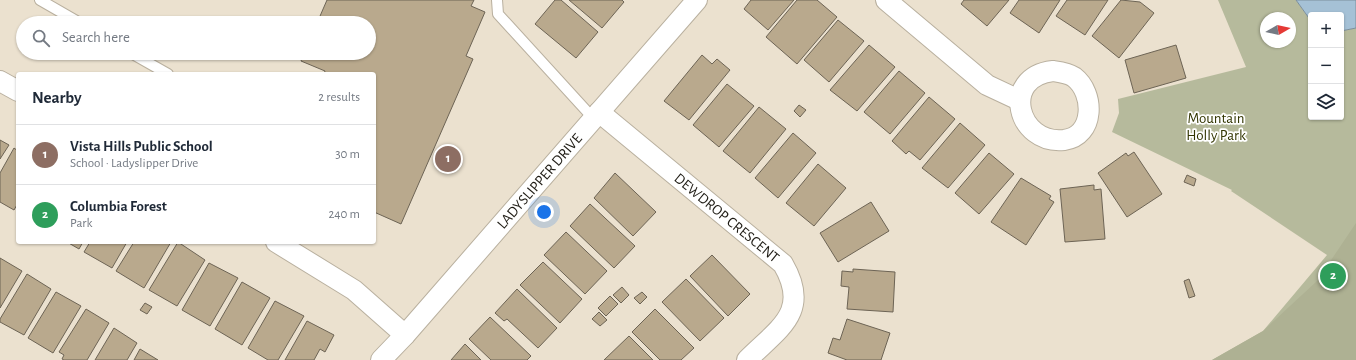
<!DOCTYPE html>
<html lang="en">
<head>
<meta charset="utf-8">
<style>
  :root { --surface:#fff; --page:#f2f2f3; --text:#1f2937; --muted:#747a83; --line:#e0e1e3; --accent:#db2777 }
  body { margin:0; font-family:"Alegreya Sans",sans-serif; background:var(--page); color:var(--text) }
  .controls { position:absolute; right:12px; top:12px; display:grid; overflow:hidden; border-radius:4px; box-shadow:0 1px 3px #0004 }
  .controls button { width:36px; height:36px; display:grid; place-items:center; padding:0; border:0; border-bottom:1px solid var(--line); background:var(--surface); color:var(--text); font:20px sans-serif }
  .compass { position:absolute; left:1260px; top:12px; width:36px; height:36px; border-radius:50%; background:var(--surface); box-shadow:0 1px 3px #0004; rotate:81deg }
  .you { position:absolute; left:544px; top:212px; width:14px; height:14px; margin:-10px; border:3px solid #fff; border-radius:50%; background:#1a73e8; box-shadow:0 0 0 6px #1a73e833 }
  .badge { display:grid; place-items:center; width:26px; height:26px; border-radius:50%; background:var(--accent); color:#fff; font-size:13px; font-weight:700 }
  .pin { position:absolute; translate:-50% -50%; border:2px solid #fff; box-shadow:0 1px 4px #0006 }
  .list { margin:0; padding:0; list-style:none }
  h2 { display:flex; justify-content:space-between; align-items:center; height:52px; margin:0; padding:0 16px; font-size:17px }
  h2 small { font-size:13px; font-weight:400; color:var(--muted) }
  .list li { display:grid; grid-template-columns:26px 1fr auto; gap:12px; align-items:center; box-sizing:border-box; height:60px; padding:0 16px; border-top:1px solid var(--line) }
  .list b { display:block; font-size:15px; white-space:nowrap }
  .list p { margin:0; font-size:13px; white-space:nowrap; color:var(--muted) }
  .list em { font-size:13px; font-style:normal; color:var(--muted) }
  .icon { flex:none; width:22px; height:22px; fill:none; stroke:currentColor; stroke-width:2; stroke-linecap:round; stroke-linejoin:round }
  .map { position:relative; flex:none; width:1356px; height:360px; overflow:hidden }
  .search { position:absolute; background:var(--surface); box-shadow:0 1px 3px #0004; left:16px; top:16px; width:360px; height:44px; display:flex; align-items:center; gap:10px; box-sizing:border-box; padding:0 14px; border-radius:22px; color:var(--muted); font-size:15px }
  .panel { position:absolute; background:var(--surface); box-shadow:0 1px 3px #0004; left:16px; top:72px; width:360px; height:172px; border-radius:4px }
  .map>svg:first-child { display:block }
  .green { fill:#b6ba9c; fill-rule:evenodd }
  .forest { fill:#aeb193 }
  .water { fill:#a5c1d6; stroke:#7c8f9c }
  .building { fill:#b9a98d; stroke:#6d6455 }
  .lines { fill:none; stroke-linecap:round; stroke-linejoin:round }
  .lane-casing { stroke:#b9b09f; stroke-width:12 }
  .street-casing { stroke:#b9b09f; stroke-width:22 }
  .lane { stroke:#fff; stroke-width:10 }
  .street { stroke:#fff; stroke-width:20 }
  .labels { text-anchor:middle; stroke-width:3.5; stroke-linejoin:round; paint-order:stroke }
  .park-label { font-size:15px; fill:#323500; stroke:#fff }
  .street-label { font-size:15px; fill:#1e1b14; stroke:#fff }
</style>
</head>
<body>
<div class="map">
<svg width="1356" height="360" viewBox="0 0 1356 360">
  <rect width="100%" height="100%" fill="#ebe1cf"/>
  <!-- green -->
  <path class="green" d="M1218,0H1296L1311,21V117H1341V31L1356,28V360H1212L1263,331L1327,255L1231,191L1232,190L1112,132L1119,113L1118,99L1246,67ZM1266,18H1290V42H1266Z"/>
  <!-- forest -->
  <path class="forest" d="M1356,223V360H1212L1263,331L1317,281Z"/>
  <!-- water -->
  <path class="water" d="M1296,0H1356V28L1341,31V15H1311V21Z"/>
  <!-- building -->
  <path class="building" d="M327,0H474L471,6L485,12L466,56L473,59L401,224L374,212V74H324L325,71L301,61L304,53H369V23H317Z
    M555,0H561L598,32L576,58L535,24Z
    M569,0H622L624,2L602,28Z
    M751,0H794L768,30L744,9Z
    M797,0H817L837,17L797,64L766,37Z
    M964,0H1009L987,26L961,4Z
    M1019,0H1060L1039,33L1010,13Z
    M1067,0H1108L1085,35L1056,16Z
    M1121,0L1140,2L1154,13L1119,58L1092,36Z
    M838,20L864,41L829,82L804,60Z
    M869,45L895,67L857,111L830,90Z
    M1176,45L1186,78L1134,93L1125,60Z
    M702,55L712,64L717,59L730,70L689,120L664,101Z
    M899,71L925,93L890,134L864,112Z
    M727,84L754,106L719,147L693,125Z
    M929,97L955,119L920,160L909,151L906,154L892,141Z
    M799,105L806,110L800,117L794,111Z
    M759,107L786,129L750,173L723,151Z
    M960,123L985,145L948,188L922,168Z
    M793,133L816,153L778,198L755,178Z
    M0,140L9,145L0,159Z
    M14,148L18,151V203L14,210L0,202V173Z
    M1134,152L1162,194L1127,217L1098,173L1126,153L1128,156Z
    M989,153L1014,174L979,214L955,193Z
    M818,164L846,188L814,226L786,203Z
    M615,173L656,212L633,236L594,198Z
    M1187,175L1196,179L1194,186L1184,182Z
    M1021,178L1051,196L1049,199L1054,202L1026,245L991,222Z
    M1094,185V190L1101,189L1105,239L1065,242L1060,189Z
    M871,202L889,231L838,262L820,233Z
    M590,204L635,246L614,268L570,226Z
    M566,232L607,271L585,294L544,255Z
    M67,242H83L79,249Z
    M90,242H127L112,268L84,252Z
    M134,242H171L144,288L116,271Z
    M178,242L205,260L177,306L149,290Z
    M712,255L750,294L728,316L690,276Z
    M0,258L22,271L0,308Z
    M543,262L582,299L560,323L520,285Z
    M209,263L238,278L210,326L182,310Z
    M853,269L895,272L893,312L847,309L849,287L841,286L842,271L853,272Z
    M27,274L51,289L24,335L0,322V319Z
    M686,279L724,318L700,341L662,302Z
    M1189,279L1195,296L1189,298L1184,281Z
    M242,282L270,298L242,345L215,329Z
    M622,287L629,295L621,303L613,295Z
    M517,289L557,328L538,348L507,319L504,321L495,313Z
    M56,292L81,306L53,353L28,338Z
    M642,292L647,297L640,304L634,298Z
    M610,296L618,304L606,316L598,308Z
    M275,301L304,316L278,360H268L248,348Z
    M145,303L152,307L147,314L140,310Z
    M86,309L109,323L87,360H64L62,359L64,355L59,352Z
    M655,309L694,348L681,360H660L632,332Z
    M599,312L607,320L600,326L592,319Z
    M490,317L531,356L527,360H491L469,339Z
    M847,319L890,333L881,360H847L828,353L833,338L840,340Z
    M307,321L334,335L325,352L320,349L314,360H285Z
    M114,328L137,343L127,360H95Z
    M629,336L653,360H604Z
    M465,344L481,360H451Z
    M140,349L158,360H134Z"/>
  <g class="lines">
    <defs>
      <path id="lane" d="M40,0L80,23
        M497,0L498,14L593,118
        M131,53L168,74"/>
      <g id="street">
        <path d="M886,0L987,85L1019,100"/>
        <path d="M1053,71C1060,72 1068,73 1074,77C1095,93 1095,136 1064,140C1017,145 1000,77 1053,71Z"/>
        <path d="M0,81L18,91"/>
        <path id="s1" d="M599,112L783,264C811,312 779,328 747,360"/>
        <path d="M276,242L354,290L405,335"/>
        <path id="s2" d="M381,360L405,335L697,0"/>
      </g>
    </defs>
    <!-- lane casing -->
    <use href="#lane" class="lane-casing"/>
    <!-- street casing -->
    <use href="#street" class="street-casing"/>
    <!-- lane -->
    <use href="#lane" class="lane"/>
    <!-- street -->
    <use href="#street" class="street"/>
  </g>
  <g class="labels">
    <!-- park labels -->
    <g class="park-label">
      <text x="1216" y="123">Mountain<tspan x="1216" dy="17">Holly Park</tspan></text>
    </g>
    <!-- street labels -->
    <g class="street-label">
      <text dy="5" stroke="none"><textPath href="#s2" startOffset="239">LADYSLIPPER DRIVE</textPath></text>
      <text dy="5" stroke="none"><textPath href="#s1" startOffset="166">DEWDROP CRESCENT</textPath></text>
    </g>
  </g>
</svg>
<div class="controls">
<button>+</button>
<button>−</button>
<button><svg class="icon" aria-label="layers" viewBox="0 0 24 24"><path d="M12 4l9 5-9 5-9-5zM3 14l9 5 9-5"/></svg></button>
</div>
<svg class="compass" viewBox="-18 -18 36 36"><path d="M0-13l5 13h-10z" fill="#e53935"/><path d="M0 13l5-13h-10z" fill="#747a83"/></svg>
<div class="you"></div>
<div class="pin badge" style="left:448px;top:159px;background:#8d6e63">1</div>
<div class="pin badge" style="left:1333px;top:276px;background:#2e9e5b">2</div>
<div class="search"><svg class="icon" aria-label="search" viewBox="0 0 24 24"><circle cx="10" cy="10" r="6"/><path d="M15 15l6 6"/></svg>Search here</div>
<section class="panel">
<h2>Nearby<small>2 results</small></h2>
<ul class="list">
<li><span class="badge" style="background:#8d6e63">1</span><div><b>Vista Hills Public School</b><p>School · Ladyslipper Drive</p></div><em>30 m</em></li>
<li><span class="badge" style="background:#2e9e5b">2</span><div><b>Columbia Forest</b><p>Park</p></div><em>240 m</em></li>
</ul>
</section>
</div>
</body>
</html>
